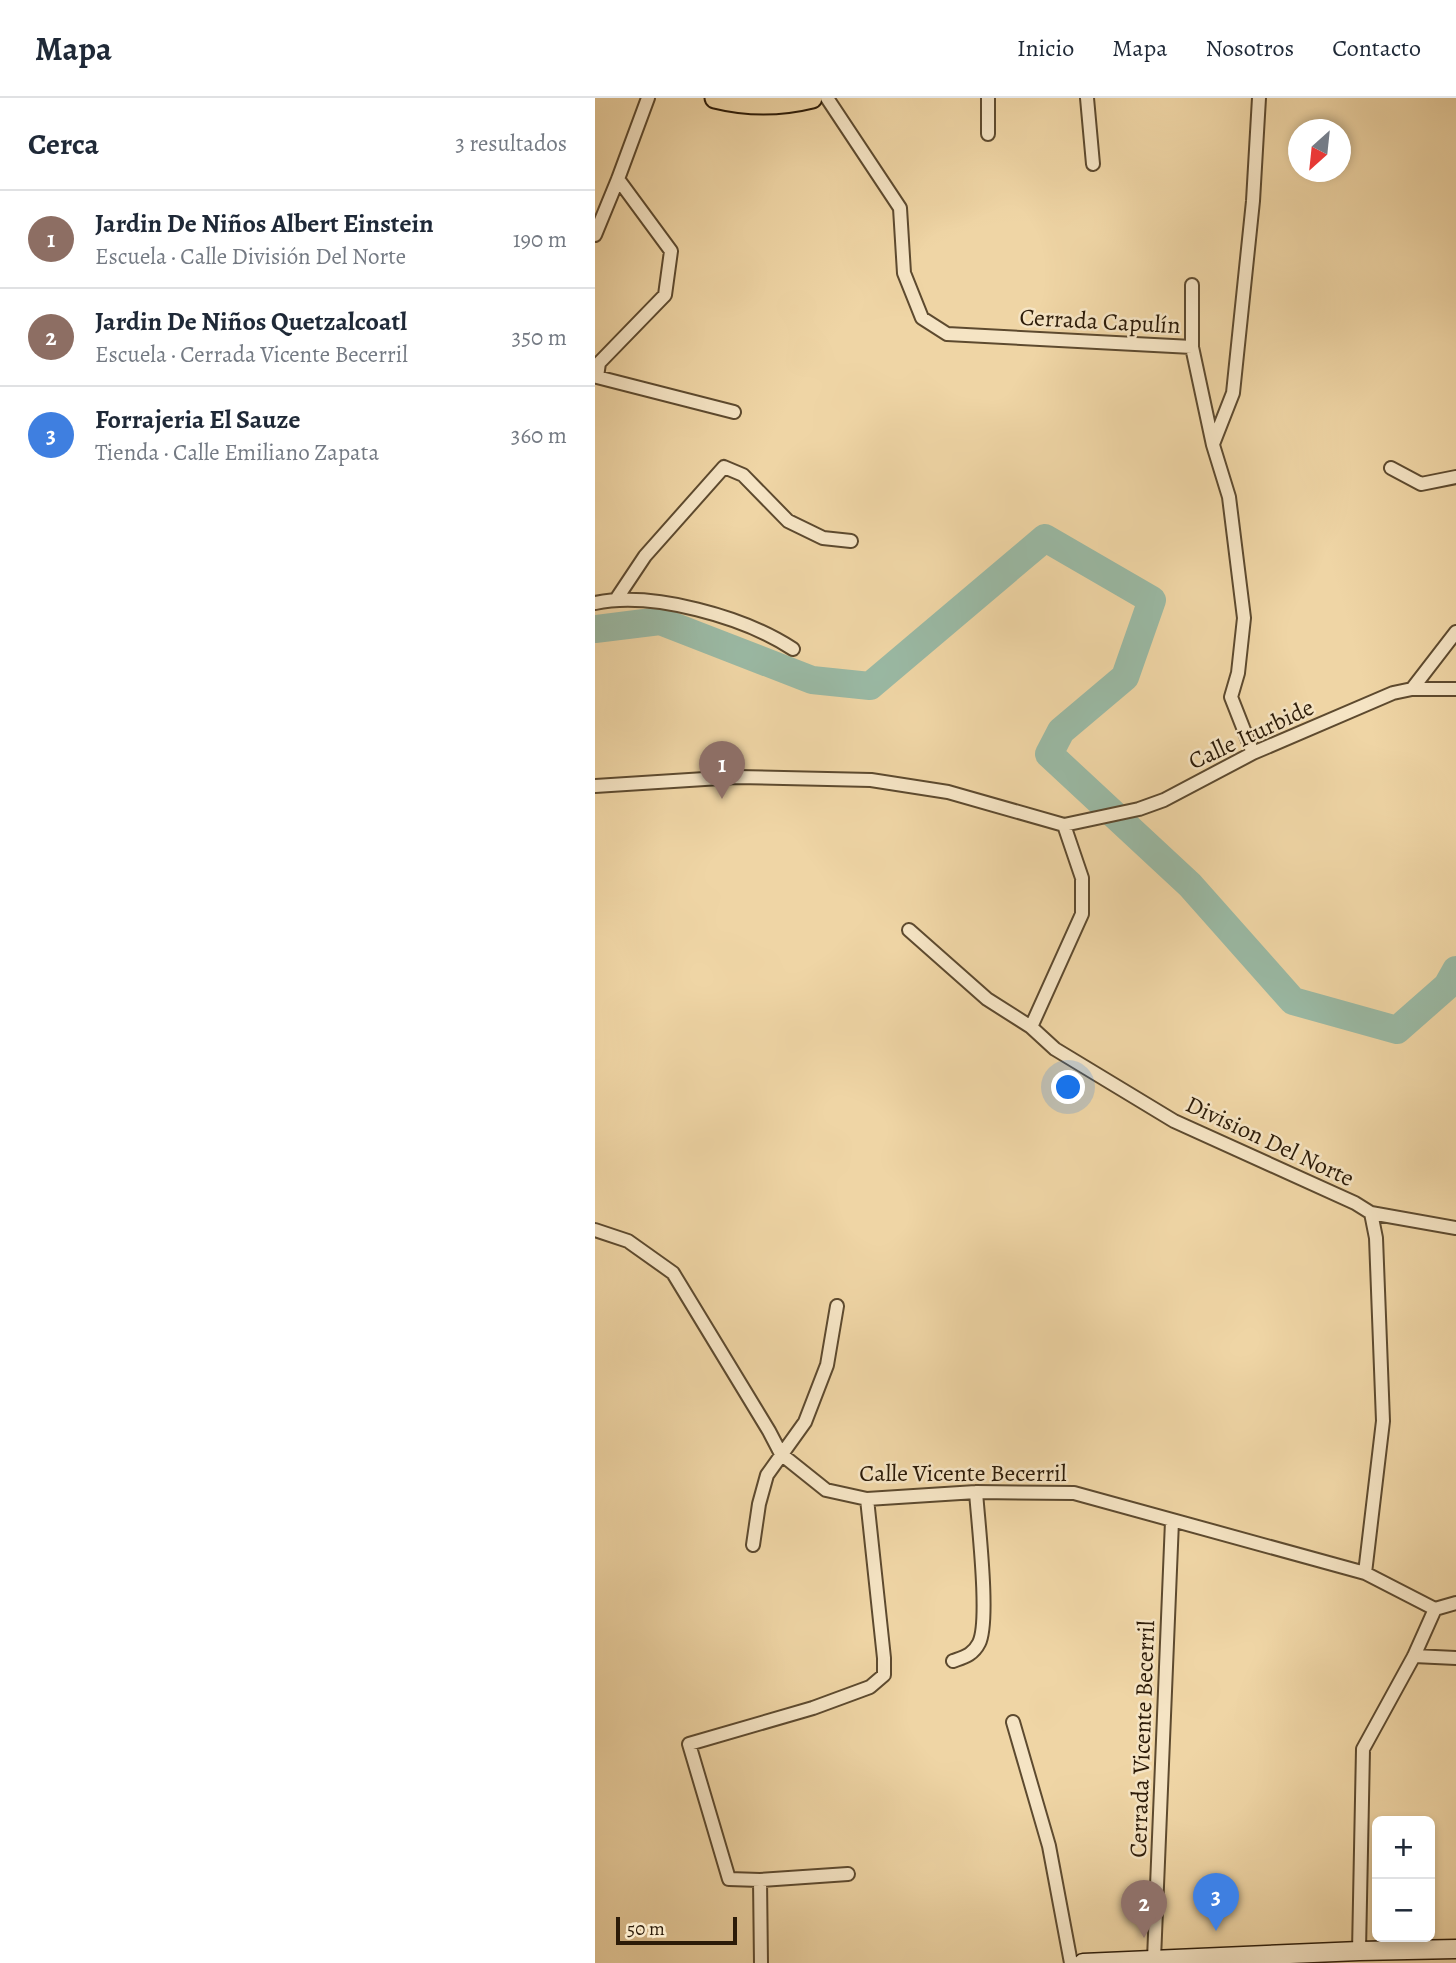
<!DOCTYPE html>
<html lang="es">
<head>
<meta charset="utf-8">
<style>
  :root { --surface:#fff; --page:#f2f2f3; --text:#1f2937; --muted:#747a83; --line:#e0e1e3; --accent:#111827 }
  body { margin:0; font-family:Alegreya,serif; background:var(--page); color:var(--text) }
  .controls { position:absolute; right:21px; bottom:21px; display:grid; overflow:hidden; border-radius:10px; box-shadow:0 4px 10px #0003 }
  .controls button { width:63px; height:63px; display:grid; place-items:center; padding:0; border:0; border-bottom:2px solid var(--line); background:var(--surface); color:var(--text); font:35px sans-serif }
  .compass { position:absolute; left:693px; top:21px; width:63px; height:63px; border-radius:50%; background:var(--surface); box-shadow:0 4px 10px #0003; rotate:207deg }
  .scale { position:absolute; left:21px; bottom:18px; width:121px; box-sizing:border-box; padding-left:7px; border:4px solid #2c1b08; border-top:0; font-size:19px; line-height:24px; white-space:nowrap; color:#2c1b08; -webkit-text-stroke:5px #f5e4c4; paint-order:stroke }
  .you { position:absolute; left:474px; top:990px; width:24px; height:24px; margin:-18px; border:5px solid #fff; border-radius:50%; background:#1a73e8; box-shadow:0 0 0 10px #1a73e833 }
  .badge { display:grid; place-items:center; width:46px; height:46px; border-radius:50%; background:var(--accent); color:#fff; font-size:23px; font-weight:700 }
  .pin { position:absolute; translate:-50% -58px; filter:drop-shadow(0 2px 4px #0008) }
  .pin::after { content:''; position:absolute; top:37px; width:24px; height:21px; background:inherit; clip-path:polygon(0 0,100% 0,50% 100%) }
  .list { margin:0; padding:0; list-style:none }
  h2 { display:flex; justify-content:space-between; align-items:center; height:91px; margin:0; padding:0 28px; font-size:30px }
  h2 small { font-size:23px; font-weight:400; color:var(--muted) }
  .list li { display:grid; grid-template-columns:46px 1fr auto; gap:21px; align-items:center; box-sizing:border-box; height:98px; padding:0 28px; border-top:2px solid var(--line) }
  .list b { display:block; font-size:26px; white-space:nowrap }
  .list p { margin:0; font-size:23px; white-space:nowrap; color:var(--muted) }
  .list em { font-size:23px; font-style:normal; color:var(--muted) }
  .map { position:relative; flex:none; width:861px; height:1865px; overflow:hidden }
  header { display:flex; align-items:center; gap:42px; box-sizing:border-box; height:98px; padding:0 35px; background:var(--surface); border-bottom:2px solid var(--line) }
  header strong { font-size:33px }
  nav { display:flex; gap:38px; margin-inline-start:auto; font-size:24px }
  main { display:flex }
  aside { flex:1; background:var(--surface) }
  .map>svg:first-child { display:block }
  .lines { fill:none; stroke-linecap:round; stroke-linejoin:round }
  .river { stroke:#9ab9a4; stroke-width:28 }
  .minor-casing { stroke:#5d4a2f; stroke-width:16 }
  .secondary-casing { stroke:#2c1b08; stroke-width:21 }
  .primary-casing { stroke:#2c1b08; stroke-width:23 }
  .minor { stroke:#f5e4c4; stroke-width:12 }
  .secondary { stroke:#f5e4c4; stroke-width:18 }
  .primary { stroke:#efd5a5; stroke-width:19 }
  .labels { text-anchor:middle; stroke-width:5; stroke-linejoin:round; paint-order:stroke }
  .street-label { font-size:24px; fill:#2c1b08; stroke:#f5e4c4 }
</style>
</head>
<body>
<header>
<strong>Mapa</strong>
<nav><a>Inicio</a><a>Mapa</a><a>Nosotros</a><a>Contacto</a></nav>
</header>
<main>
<aside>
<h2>Cerca<small>3 resultados</small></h2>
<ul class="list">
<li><span class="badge" style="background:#8d6e63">1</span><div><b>Jardin De Niños Albert Einstein</b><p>Escuela · Calle División Del Norte</p></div><em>190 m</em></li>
<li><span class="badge" style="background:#8d6e63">2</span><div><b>Jardin De Niños Quetzalcoatl</b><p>Escuela · Cerrada Vicente Becerril</p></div><em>350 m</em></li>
<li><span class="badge" style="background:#3f7fe0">3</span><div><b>Forrajeria El Sauze</b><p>Tienda · Calle Emiliano Zapata</p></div><em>360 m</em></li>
</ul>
</aside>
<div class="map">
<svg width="861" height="1865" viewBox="0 0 861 1865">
  <rect width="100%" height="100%" fill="#efd5a5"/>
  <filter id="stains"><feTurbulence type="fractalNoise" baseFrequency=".00286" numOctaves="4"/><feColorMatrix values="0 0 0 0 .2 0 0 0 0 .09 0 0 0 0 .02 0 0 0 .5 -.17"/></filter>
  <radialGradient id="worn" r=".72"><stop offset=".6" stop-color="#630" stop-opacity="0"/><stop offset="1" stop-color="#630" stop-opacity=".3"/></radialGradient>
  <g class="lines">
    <!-- river -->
    <path class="river" d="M0,531L65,523L217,582L275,588L450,440L557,502L530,579L466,633L454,656L595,787L698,903L802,932L852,888L861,872"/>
    <defs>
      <path id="minor" d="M232,0L305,110L309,175L327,220L352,236L597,249
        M393,0V36
        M492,0L498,66
        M23,81L76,153L70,197L4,265L2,279L139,314
        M0,137L23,81L53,0
        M597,187V249L618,347L634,399L649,520L643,575L636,599L658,655
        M618,346L638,295L658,103L664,0
        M796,370L826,386L861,379
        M22,500L50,458L129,369L148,377L193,423L228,440L256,443
        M0,505C58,493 149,519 198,551
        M817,591L861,534
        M0,688L141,679L276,682L353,694L469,727
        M469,727L544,711L569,702L658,655L798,595L817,591H861
        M314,832L392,901L436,929L460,951L579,1023L760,1105L776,1115L861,1130
        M436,929L487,816V780L469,727
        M0,1132L33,1143L78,1175L174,1333L186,1356L231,1392L272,1401L381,1394L479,1395L770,1475L840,1511
        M158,1447L164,1406L172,1377L210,1324L232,1267L242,1208
        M770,1475L788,1323L781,1140L776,1115
        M840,1511L861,1505
        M819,1558L861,1560
        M358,1563C369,1559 378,1557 384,1545C395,1523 383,1424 381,1394
        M418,1624L454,1748L476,1865
        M165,1782L253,1776
        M764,1853L768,1651L819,1558L840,1511
        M559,1861L577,1423
        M166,1865L165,1782L134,1781L94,1646L218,1610L275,1589L289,1577V1560L272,1401"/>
      <path id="secondary" d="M488,1865L764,1853L861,1851"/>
      <path id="primary" d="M120,0C152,8 185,8 217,0"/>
    </defs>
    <!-- minor casing -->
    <use href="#minor" class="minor-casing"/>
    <!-- secondary casing -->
    <use href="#secondary" class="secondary-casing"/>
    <!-- primary casing -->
    <use href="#primary" class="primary-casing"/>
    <!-- minor -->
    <use href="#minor" class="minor"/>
    <!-- secondary -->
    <use href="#secondary" class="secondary"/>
    <!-- primary -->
    <use href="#primary" class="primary"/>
  </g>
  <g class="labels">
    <!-- street labels -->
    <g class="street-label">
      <text transform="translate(505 223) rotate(3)" y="8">Cerrada Capulín</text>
      <text transform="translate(656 636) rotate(-25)" y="8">Calle Iturbide</text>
      <text transform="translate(675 1043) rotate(25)" y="8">Division Del Norte</text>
      <text x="368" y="1383">Calle Vicente Becerril</text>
      <text transform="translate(547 1641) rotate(-88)" y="8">Cerrada Vicente Becerril</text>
    </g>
  </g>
  <rect width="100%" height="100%" filter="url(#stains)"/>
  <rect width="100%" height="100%" fill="url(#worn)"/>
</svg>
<div class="controls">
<button>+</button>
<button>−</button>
</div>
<svg class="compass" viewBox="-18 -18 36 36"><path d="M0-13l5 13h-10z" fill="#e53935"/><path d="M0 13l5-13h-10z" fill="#747a83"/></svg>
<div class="scale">50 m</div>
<div class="you"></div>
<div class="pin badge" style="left:127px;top:701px;background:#8d6e63">1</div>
<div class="pin badge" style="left:549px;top:1840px;background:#8d6e63">2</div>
<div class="pin badge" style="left:621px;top:1833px;background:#3f7fe0">3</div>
</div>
</main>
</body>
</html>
